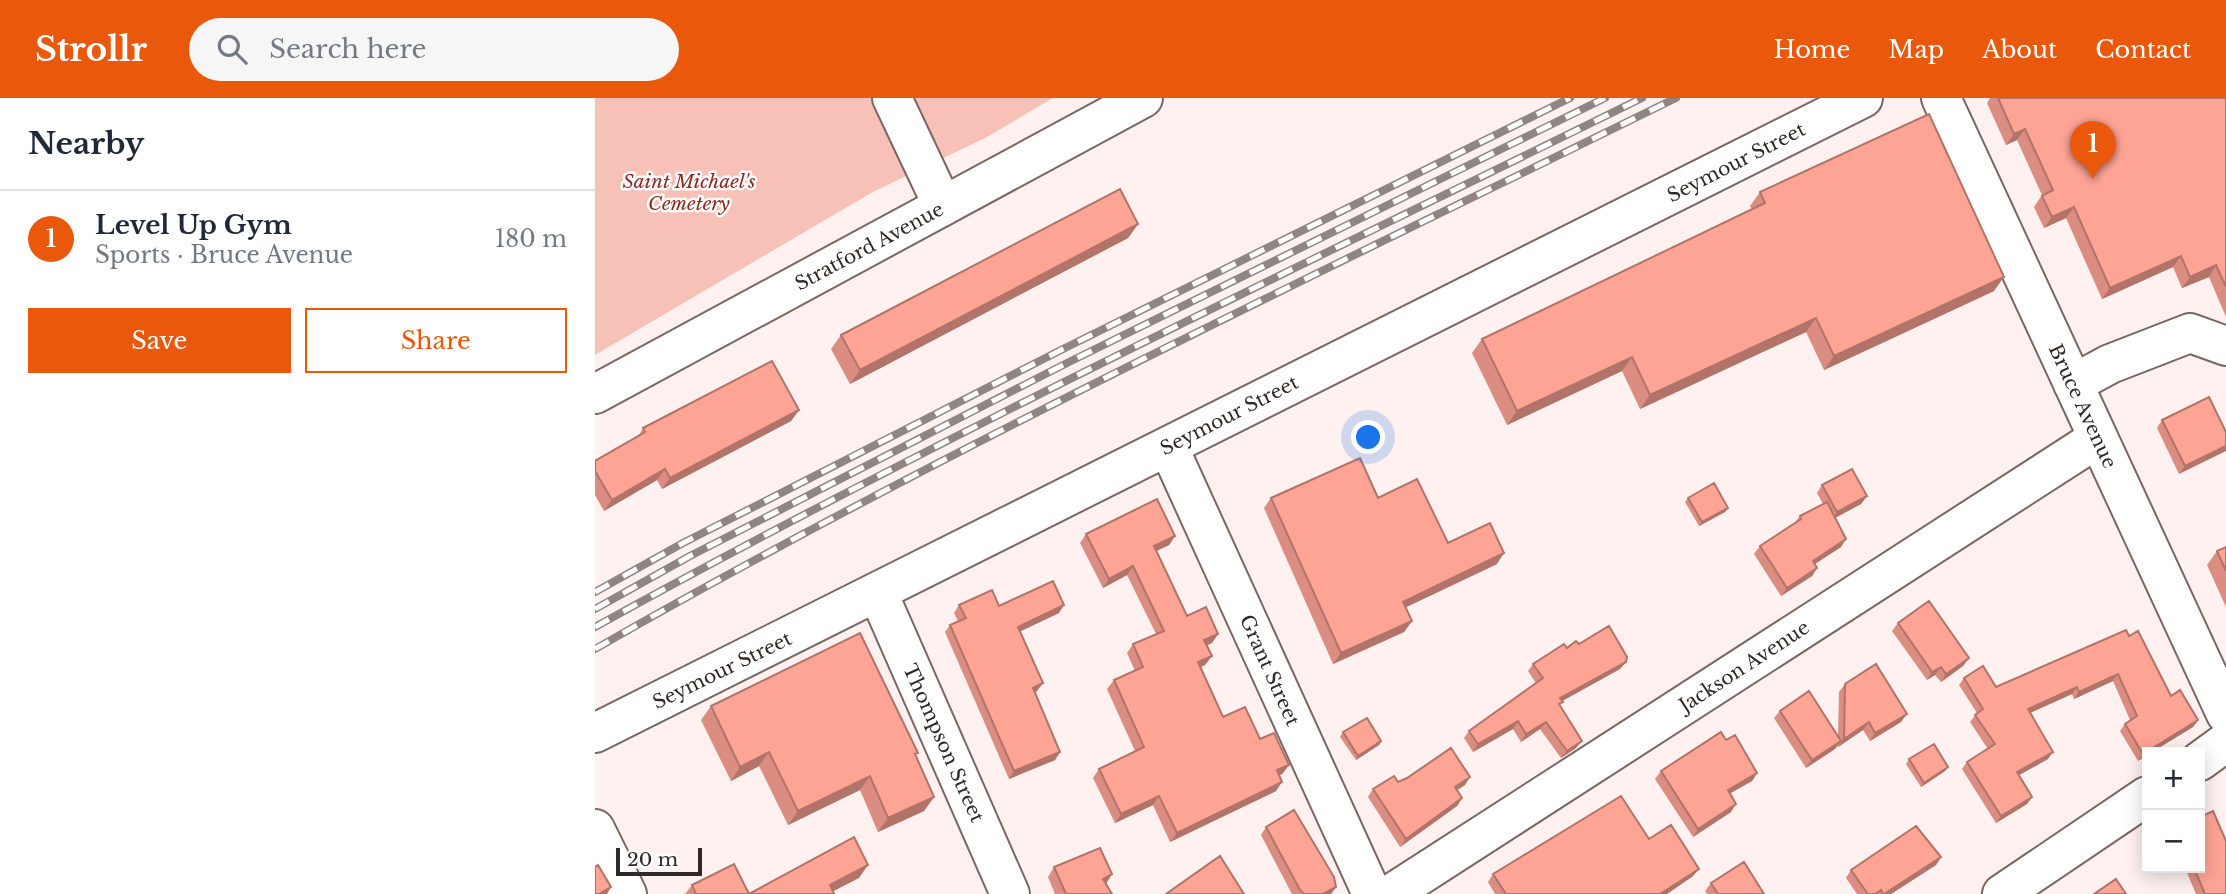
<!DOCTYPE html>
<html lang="en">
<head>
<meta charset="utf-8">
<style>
  :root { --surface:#fff; --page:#f6f6f7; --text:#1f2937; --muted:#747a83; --line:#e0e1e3; --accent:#ea580c }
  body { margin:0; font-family:"Libre Baskerville",serif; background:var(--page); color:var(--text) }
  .controls { position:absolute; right:21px; bottom:21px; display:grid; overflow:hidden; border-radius:0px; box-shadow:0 4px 18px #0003 }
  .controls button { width:63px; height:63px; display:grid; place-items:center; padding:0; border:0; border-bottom:2px solid var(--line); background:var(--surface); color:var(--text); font:35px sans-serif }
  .scale { position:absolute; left:21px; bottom:18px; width:86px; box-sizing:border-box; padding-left:7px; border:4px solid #302927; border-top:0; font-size:19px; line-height:24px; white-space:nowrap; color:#302927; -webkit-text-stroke:5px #fff; paint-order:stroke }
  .you { position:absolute; left:774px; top:340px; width:24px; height:24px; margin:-18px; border:5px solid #fff; border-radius:50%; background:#1a73e8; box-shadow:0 0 0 10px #1a73e833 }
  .badge { display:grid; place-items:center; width:46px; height:46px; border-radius:50%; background:var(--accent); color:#fff; font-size:23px; font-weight:700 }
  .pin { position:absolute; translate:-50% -58px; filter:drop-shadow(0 2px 4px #0008) }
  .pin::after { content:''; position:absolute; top:37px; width:24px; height:21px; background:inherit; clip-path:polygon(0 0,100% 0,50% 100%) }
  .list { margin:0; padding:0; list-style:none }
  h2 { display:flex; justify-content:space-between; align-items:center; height:91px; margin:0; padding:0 28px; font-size:30px }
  h2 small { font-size:23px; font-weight:400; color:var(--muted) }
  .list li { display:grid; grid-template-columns:46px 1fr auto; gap:21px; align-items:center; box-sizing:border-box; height:98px; padding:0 28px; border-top:2px solid var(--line) }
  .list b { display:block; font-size:26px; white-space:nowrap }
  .list p { margin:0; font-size:23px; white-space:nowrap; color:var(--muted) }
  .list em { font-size:23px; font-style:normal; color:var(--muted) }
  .actions { display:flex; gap:14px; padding:21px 28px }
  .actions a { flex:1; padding:16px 0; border:2px solid var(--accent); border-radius:0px; text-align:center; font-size:24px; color:var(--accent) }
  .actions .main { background:var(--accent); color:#fff }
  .icon { flex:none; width:38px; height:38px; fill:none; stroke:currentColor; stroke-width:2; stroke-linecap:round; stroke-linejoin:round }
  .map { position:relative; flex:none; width:1631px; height:796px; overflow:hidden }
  header { display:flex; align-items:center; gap:42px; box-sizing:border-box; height:98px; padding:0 35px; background:var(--accent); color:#fff }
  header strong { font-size:33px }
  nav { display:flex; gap:38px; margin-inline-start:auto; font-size:24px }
  .search { width:490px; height:63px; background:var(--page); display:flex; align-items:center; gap:18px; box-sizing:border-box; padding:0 24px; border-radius:38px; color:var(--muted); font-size:26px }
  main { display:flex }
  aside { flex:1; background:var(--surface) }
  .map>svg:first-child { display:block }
  .green { fill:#f8c1b7 }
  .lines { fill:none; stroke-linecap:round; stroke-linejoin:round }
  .minor-casing { stroke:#796764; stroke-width:42 }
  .major-casing { stroke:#796764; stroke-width:42 }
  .minor { stroke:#fff; stroke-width:38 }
  .major { stroke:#fff; stroke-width:38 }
  .rail-casing { stroke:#8f8684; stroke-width:8 }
  .rail { stroke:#fff; stroke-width:5; stroke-dasharray:16; stroke-linecap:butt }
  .wall { fill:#da8d80 }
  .shaded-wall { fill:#b27368 }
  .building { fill:#fea495; stroke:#b27368; stroke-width:2 }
  .labels { text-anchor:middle; stroke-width:5; stroke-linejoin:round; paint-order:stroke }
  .street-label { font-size:19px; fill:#302927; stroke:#fff }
  .park-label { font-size:19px; font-style:italic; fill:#8e281d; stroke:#fff }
</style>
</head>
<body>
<header>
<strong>Strollr</strong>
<div class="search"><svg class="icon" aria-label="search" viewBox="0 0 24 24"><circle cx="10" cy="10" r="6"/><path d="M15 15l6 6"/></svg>Search here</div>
<nav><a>Home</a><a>Map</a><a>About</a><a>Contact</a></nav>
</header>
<main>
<aside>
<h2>Nearby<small></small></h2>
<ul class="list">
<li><span class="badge">1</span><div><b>Level Up Gym</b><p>Sports · Bruce Avenue</p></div><em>180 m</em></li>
</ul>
<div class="actions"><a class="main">Save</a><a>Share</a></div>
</aside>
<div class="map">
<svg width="1631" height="796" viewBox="0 0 1631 796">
  <rect width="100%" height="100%" fill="#fef1ef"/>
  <!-- green -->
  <path class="green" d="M0,0H458L392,39L276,95L0,257Z"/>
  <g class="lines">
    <defs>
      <path id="minor" d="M297,0L348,108
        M1346,0L1631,616
        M1478,286L1515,266L1595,235L1631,248
        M573,348L777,796
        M283,495L415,796
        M0,635L1268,0
        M1605,663L1631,644
        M0,731L32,796
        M796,796L1503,340
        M1407,796L1552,698"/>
      <path id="major" d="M0,296L548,0"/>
    </defs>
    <!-- minor casing -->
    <use href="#minor" class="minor-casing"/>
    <!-- major casing -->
    <use href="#major" class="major-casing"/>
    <!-- minor -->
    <use href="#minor" class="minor"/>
    <!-- major -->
    <use href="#major" class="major"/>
    <defs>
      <path id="rail" d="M0,494L88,445L468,251L975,0
        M0,511L95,458L474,264L1010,0
        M0,529C342,340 696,173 1047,0
        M0,551C351,350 719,178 1081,0"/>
    </defs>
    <!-- rail casing -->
    <use href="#rail" class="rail-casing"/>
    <!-- rail -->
    <use href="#rail" class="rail"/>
  </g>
  <!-- wall -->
  <path class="wall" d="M1395,0H1630L1631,2V219L1614,179L1587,190L1578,169L1507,201L1471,120L1449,130L1439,109L1447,97L1422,42L1411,47L1392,5Z
    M1165,94L1399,193L1229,272L1211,234L1045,311L1027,273L912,327L877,255L887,241L1157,111L1155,108Z
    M543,126L533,140L255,286L236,251L246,237Z
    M204,312L196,323L67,391L62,382L9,413L0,397V363L43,339L48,330Z
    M1567,322L1631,334L1584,376L1562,330Z
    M1227,387L1272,398L1266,406L1240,420L1246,449L1220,466L1222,470L1217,478L1186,498L1159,456L1165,448L1199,426L1205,418L1228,406L1222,395Z
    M676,400H783L853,445L902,466L811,509L817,523L809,534L738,566L669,410Z
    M1093,400L1133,410L1130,414L1104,428L1090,404Z
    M491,436L580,438L574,447L561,453L592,518L623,536L617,545L612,547L617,558L610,567L606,569L628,619L665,641L694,667L687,676L684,677L681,693L575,744L558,707L520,725L498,680L504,671L540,653L512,591L519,582L540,573L532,555L538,546L561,536L532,477L508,490L485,445Z
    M1631,449V509L1612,467L1622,453Z
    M364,507L404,508L464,515L425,533L442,593L440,594L465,654L460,662L414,681L350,534L355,527L363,523L359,515Z
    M1303,525L1374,560L1368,568L1346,584L1340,577L1332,582L1297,533Z
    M1534,538L1576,598L1603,622L1598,629L1557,654H1552V657L1543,663L1525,633L1530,626L1535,622L1518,583L1479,601L1477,596L1435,615L1453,661L1424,677L1437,699L1432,706L1401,725L1367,671L1372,664L1393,651L1375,624L1382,615L1364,587L1369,580L1401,589Z
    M984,546L1025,571L967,603L965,607L981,650L966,660L945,631L926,644L918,631L878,654L869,640L874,633L941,585L933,573L938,566L972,550Z
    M1250,586L1306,624L1275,643L1268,632L1243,649V647L1240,651L1211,670L1179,620L1185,613L1243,638L1244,594Z
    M116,608L321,658L339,699L329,713L283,734L265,692L193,727L164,668L136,683L106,622Z
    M748,634L786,643L784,647L761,662L745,639Z
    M1131,642L1162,675L1157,683L1135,695L1136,714L1098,739L1060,681L1066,673Z
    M1314,661L1353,669L1350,673L1326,689L1311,666Z
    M803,684L870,687L862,692L867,700L862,708L805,749L773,699L778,691Z
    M671,729L741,789L736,796H697L666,737Z
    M1054,741L1098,778L1072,796H900L893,784L898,776Z
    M1346,759L1341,767L1296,796H1262L1251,780L1256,772Z
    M459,769L511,786L517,796H460L453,779Z
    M1590,770H1605L1631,796H1601Z
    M1116,785L1169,796H1112L1110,793Z
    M97,787L154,796H90Z"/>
  <!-- shaded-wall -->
  <path class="shaded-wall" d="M1430,31L1422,42L1411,47L1419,36Z
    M1479,109L1471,120L1449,130L1457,119Z
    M543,126L533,140L255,286L265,272Z
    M1586,158L1578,169L1507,201L1515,190Z
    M1621,167L1614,179L1587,190L1595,179Z
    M1409,179L1399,193L1229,272L1239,258Z
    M1221,220L1211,234L1045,311L1055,297Z
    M1037,259L1027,273L912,327L922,313Z
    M204,312L196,323L67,391L75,380Z
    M1631,348V353L1584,376L1590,368Z
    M70,371L62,382L9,413L17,402Z
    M1272,398L1266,406L1236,422L1242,414Z
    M1133,410L1130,414L1104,428L1107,424Z
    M580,438L574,447L553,457L559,448Z
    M1251,441L1246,449L1212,471L1218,463Z
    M909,455L902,466L801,514L808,504Z
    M538,468L532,477L508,490L514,481Z
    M1222,470L1217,478L1186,498L1192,490Z
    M469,507L464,515L418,537L423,529Z
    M817,523L809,534L738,566L746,555Z
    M623,536L617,545L603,551L609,542Z
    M617,558L610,567L597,573L603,564Z
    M1374,560L1368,568L1346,584L1351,576Z
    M1031,564L1025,571L960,607L965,600Z
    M1346,569L1340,577L1332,582L1337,574Z
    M1523,576L1518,583L1479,601L1484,594Z
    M448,585L442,593L433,598L438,590Z
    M1482,589L1477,596L1428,618L1433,611Z
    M1312,616L1306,624L1275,643L1280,635Z
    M1603,622L1598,629L1557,654H1552V657L1543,663L1548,656Z
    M923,623L918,631L878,654L883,646Z
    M951,624L945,631L926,644L931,636Z
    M1274,624L1268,632L1243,649L1249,641Z
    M786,643L784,647L761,662L763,658Z
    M987,643L981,650L966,660L972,653Z
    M1246,643L1240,651L1211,670L1217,662Z
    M174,654L164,668L136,683L145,669Z
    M465,654L460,662L414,681L419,673Z
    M1458,654L1453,661L1417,681L1422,674Z
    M694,667L687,676L676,681L682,672Z
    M1353,669L1350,673L1326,689L1329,685Z
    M1162,675L1157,683L1127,700L1133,692Z
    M275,678L265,692L193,727L203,713Z
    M875,679L870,687L854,697L860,689Z
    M687,684L681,693L575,744L582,735Z
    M564,698L558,707L520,725L526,716Z
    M339,699L329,713L283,734L293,720Z
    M1437,699L1432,706L1401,725L1406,718Z
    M867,700L862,708L805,749L811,741Z
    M1141,706L1136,714L1098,739L1103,731Z
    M1346,759L1341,767L1296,796H1289Z
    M273,767L264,780L233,796L235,787Z
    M1104,771L1098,778L1072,796H1065Z
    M517,776L511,786L508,781Z
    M16,789L12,796H4Z
    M741,789L736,796H728Z"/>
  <!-- building -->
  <path class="building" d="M1403,0H1630L1631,2V189L1621,167L1595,179L1586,158L1515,190L1479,109L1457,119L1447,98L1458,92L1430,31L1419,36Z
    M1334,16L1409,179L1239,258L1221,220L1055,297L1037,259L922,313L887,241L1170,105L1165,94Z
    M525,91L543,126L265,272L246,237Z
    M177,263L204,312L75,380L70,371L17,402L0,373V363L50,334L48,330Z
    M1614,299L1631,334V348L1590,368L1567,322Z
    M765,360L783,400L822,381L853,445L895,425L909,455L808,504L817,523L746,555L676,400Z
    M1257,371L1272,398L1242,414L1227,387Z
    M1119,385L1133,410L1107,424L1093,400Z
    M562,401L580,438L559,448L592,518L611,509L623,536L609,542L617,558L603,564L628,619L650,609L665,641L679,635L694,667L682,672L687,684L582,735L564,698L526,716L504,671L549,649L519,582L548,569L538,546L569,533L538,468L514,481L491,436Z
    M1232,404L1251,441L1218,463L1222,470L1192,490L1165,448L1206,421L1205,418Z
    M1631,449V473L1622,453Z
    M458,483L469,507L423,529L448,585L438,590L465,654L419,673L355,527L371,520L364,507L397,492L404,508Z
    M1334,503L1374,560L1351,576L1346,569L1337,574L1303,525Z
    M1014,528L1032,559L1031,564L965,600L968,604L964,606L987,643L972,653L951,624L931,636L923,623L883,646L874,633L948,580L938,566L969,546L972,550L981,543L984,546Z
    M1531,532L1534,538L1543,533L1576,598L1585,592L1603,622L1548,656L1530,626L1542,618L1523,576L1484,594L1482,589L1433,611L1458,654L1422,674L1437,699L1406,718L1372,664L1400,646L1380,617L1388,611L1369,580L1388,568L1401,589Z
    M265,535L323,655L320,656L339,699L293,720L275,678L203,713L174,654L145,669L116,608Z
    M1281,566L1312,616L1280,635L1274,624L1249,641L1250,586Z
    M1214,593L1246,643L1217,662L1185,613Z
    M772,620L786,643L763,658L748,634Z
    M1126,634L1131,642L1140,637L1162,675L1133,692L1141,706L1103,731L1066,673Z
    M1339,646L1353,669L1329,685L1314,661Z
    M856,650L875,679L860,689L867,700L811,741L778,691L799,678L803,684L812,680Z
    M1026,698L1054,741L1076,727L1104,771L1065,796H911L898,776Z
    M699,712L739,779L741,789L728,796H709L705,792L671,729Z
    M1618,713L1631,743V796H1609H1610L1599,770H1605V719Z
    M1321,728L1346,759L1289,796H1288L1286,792L1280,796H1273L1256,772Z
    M259,739L273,767L235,787L239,796H154Z
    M505,750L517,776L508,781L517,796H471L459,769Z
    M625,758L649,796H571Z
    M1149,764L1169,796H1123L1116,785Z
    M139,766L154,796H101L97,787Z
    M3,767L16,789L4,796H0V769Z
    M1521,781L1531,796H1499Z"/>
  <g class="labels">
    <!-- street labels -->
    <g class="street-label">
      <text transform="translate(1141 64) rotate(-27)" y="7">Seymour Street</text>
      <text transform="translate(274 148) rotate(-28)" y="7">Stratford Avenue</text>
      <text transform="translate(1488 308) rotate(65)" y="7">Bruce Avenue</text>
      <text transform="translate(634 317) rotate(-27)" y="7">Seymour Street</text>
      <text transform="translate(1149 568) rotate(-33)" y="7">Jackson Avenue</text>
      <text transform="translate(127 572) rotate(-26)" y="7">Seymour Street</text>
      <text transform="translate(675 572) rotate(66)" y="7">Grant Street</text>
      <text transform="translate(349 645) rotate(66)" y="7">Thompson Street</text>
    </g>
    <!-- park labels -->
    <g class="park-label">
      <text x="94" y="90">Saint Michael's<tspan x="94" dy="22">Cemetery</tspan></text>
    </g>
  </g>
</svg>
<div class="controls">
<button>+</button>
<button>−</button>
</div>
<div class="scale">20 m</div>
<div class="you"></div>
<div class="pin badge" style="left:1498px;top:81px">1</div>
</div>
</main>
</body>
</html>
